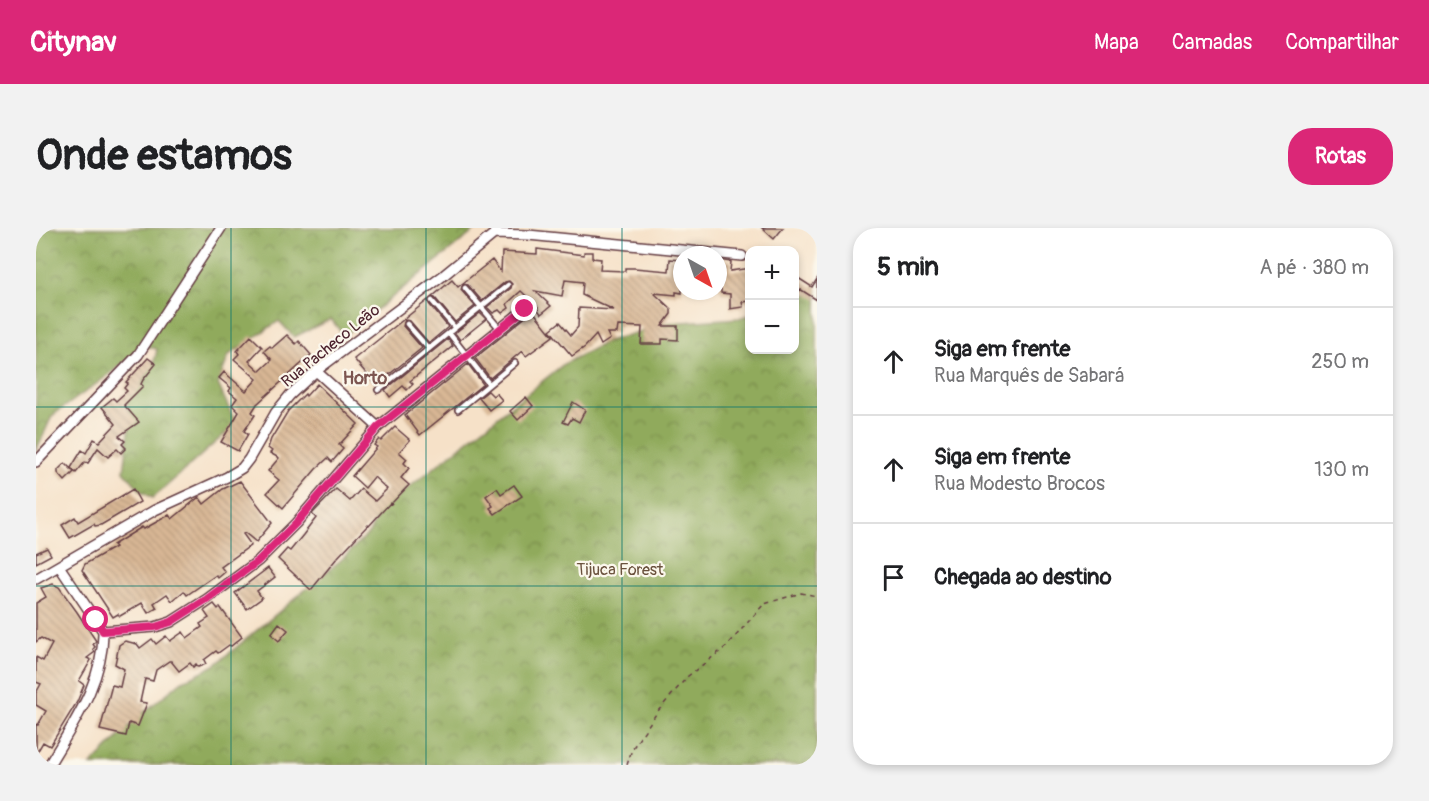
<!DOCTYPE html>
<html lang="pt">
<head>
<meta charset="utf-8">
<style>
  :root { --surface:#fff; --page:#f2f2f2; --text:#202124; --muted:#757577; --line:#e0e0e0; --accent:#db2777 }
  body { margin:0; font-family:Pangolin,sans-serif; background:var(--page); color:var(--text) }
  .controls { position:absolute; right:18px; top:18px; display:grid; overflow:hidden; border-radius:12px; box-shadow:0 3px 9px #0003 }
  .controls button { width:54px; height:54px; display:grid; place-items:center; padding:0; border:0; border-bottom:2px solid var(--line); background:var(--surface); color:var(--text); font:30px sans-serif }
  .compass { position:absolute; left:637px; top:18px; width:54px; height:54px; border-radius:50%; background:var(--surface); box-shadow:0 3px 9px #0003; rotate:140deg }
  .stop { position:absolute; width:18px; height:18px; margin:-14px; border:4px solid #db2777; border-radius:50%; background:#fff }
  .stop.end { background:#db2777; border-color:#fff; box-shadow:0 2px 6px #0008 }
  .list { margin:0; padding:0; list-style:none }
  h2 { display:flex; justify-content:space-between; align-items:center; height:78px; margin:0; padding:0 24px; font-size:26px }
  h2 small { font-size:20px; font-weight:400; color:var(--muted) }
  .list li { display:grid; grid-template-columns:39px 1fr auto; gap:18px; align-items:center; box-sizing:border-box; height:108px; padding:0 24px; border-top:2px solid var(--line) }
  .list b { display:block; font-size:22px; white-space:nowrap }
  .list p { margin:0; font-size:20px; white-space:nowrap; color:var(--muted) }
  .list em { font-size:20px; font-style:normal; color:var(--muted) }
  .icon { flex:none; width:33px; height:33px; fill:none; stroke:currentColor; stroke-width:2; stroke-linecap:round; stroke-linejoin:round }
  .map { position:relative; flex:none; width:781px; height:537px; overflow:hidden; border-radius:24px }
  header { display:flex; align-items:center; gap:36px; box-sizing:border-box; height:84px; padding:0 30px; background:var(--accent); color:#fff }
  header strong { font-size:28px }
  nav { display:flex; gap:33px; margin-inline-start:auto; font-size:21px }
  .intro { display:flex; align-items:center; justify-content:space-between; box-sizing:border-box; height:144px; padding:0 36px }
  h1 { margin:0; font-size:42px }
  .button { padding:15px 27px; border-radius:24px; background:var(--accent); color:#fff; font-size:21px; font-weight:700 }
  main { display:flex; gap:36px; padding:0 36px }
  aside { flex:1; background:var(--surface); border-radius:24px; box-shadow:0 3px 9px #0003 }
  .map>svg:first-child { display:block }
  .forest { fill:url(#forest-crowns); stroke:#6d6443; stroke-width:1.5 }
  .building { fill:url(#building-back-hatch) }
  .lines { fill:none; stroke-linecap:round; stroke-linejoin:round }
  .service-casing { stroke:#643c43; stroke-width:8 }
  .minor-casing { stroke:#643c43; stroke-width:12 }
  .path { stroke:#643c43; stroke-width:1.5; stroke-dasharray:4.5 4.5; stroke-linecap:butt }
  .service { stroke:#fff; stroke-width:4.5 }
  .minor { stroke:#fff; stroke-width:9 }
  .route { stroke:#db2777; stroke-width:8 }
  .grid { fill:none; stroke:#0f766e; stroke-width:1.5; stroke-opacity:0.55 }
  .labels { text-anchor:middle; stroke-width:4.5; stroke-linejoin:round; paint-order:stroke }
  .street-label { font-size:16px; fill:#4a1f2b; stroke:#fbf7ec }
  .park-label { font-size:16px; fill:#6a513d; stroke:#fbf7ec }
  .neighbourhood-label { font-size:18px; font-weight:bold; fill:#7c5550; stroke:#fbf7ec }
</style>
</head>
<body>
<header>
<strong>Citynav</strong>
<nav><a>Mapa</a><a>Camadas</a><a>Compartilhar</a></nav>
</header>
<div class="intro"><h1>Onde estamos</h1><a class="button">Rotas</a></div>
<main>
<div class="map">
<svg width="781" height="537" viewBox="0 0 781 537">
  <defs>
    <pattern id="forest-crowns" width="20" height="18" patternUnits="userSpaceOnUse" patternTransform="scale(1.5)"><rect width="20" height="18" fill="#90aa5b"/><path d="M2 6a3 3 0 1 1 6 0M12 15a3 3 0 1 1 6 0" fill="none" stroke="#788a4b"/></pattern>
    <pattern id="building-back-hatch" width="6" height="6" patternUnits="userSpaceOnUse" patternTransform="scale(1.5)"><rect width="6" height="6" fill="#d9b895"/><path d="M-1 5l2 2M0 0l6 6M5-1l2 2" fill="none" stroke="#b2957a"/></pattern>
  </defs>
  <rect width="100%" height="100%" fill="#fbf7ec"/>
  <filter id="ink" filterUnits="userSpaceOnUse"><feTurbulence type="fractalNoise" baseFrequency=".0167" numOctaves="2"/><feDisplacementMap in="SourceGraphic" scale="12" xChannelSelector="R" yChannelSelector="G"/><feConvolveMatrix kernelMatrix="1 2 1 2 8 2 1 2 1" color-interpolation-filters="sRGB"/></filter>
  <filter id="wash" filterUnits="userSpaceOnUse"><feTurbulence type="fractalNoise" baseFrequency=".008" numOctaves="4" result="noise"/><feDisplacementMap in="SourceGraphic" scale="24" xChannelSelector="R" yChannelSelector="G"/><feGaussianBlur stdDeviation="1.35" result="paint"/><feColorMatrix in="noise" values="0 0 0 0 0 0 0 0 0 0 0 0 0 0 0 0 0 1.4 0 .05"/><feComposite in="paint" operator="in"/></filter>
  <g filter="url(#wash)">
    <rect width="100%" height="100%" fill="#f6e1c8"/>
    <!-- forest -->
    <path class="forest" d="M0,0H442L308,108L295,91L258,109L243,93L193,127L182,156L200,196L117,270L106,264L88,243L95,187L90,172C105,156 118,143 121,121L108,118L74,146L16,188L0,223Z
      M781,63V537H55L107,485L145,454L179,437L305,332L333,305L345,282L528,136L572,113L633,95L703,90L713,87L714,122H758L759,71Z"/>
    <g id="blocks">
      <!-- building -->
      <path class="building" d="M726,0H747L738,11Z
        M501,21L548,27V24H556V30L565,31L564,42L589,43V40H598L633,43L634,31L646,32V65L640,64V67L618,65L635,81V86L626,98H642V112L626,111V116H605L606,99L582,98L581,105H571L574,111L565,117L560,107L549,119L536,128L514,102L524,94L535,107L542,99L543,80L578,82L546,67L547,54L529,52L526,68L499,63L515,78L505,86L501,80L502,79L485,63L474,73L471,76L473,80L466,85L463,82L457,85L451,79L475,60L476,56L473,53L469,54L446,73L432,57L427,56L425,62L439,78L419,94L399,70L396,69L416,52L422,59L456,32L465,44L466,24L501,26Z
        M682,32L695,34L694,43L714,40V73L706,74L707,79L694,81V66L685,65V61H682Z
        M759,48L776,59L781,51V72L764,61L759,70Z
        M392,72L393,76L412,99L393,115L374,93L369,92L367,98L386,120L340,157L318,131Z
        M497,83L517,108L490,128L486,123L454,150L439,130Z
        M444,85L450,91L424,112L419,105Z
        M251,107L260,116L263,113L275,127L221,176L216,184L219,187L208,203L212,206L202,223L185,214L203,184L196,177L201,170L193,163L195,160L183,150L188,144L210,163L221,151L198,131L203,126L201,123L215,108L226,119L213,133L224,143L236,132L228,123L234,118L236,120Z
        M412,111L417,118L374,153L377,156L371,162L367,158L354,169L349,162Z
        M112,130L120,136L107,152L105,156L107,158L88,177L103,194L83,208L89,213L86,216L90,220L85,225L81,221L72,229L62,220L52,235L49,234L40,245L35,240L46,222L50,225L58,211L63,214L80,196L66,179L77,170L80,173L91,163L88,160L92,155L90,154Z
        M432,136L447,156L384,207L369,187Z
        M281,156L322,196L303,217L307,221L296,234L292,230L280,241L247,280L231,265L243,252L232,243L243,230L234,225L236,223L232,220L235,211L252,183L269,166L270,168Z
        M452,163L457,168L460,165L466,172L453,182L443,170Z
        M490,169L497,178L482,192L474,183Z
        M537,174L549,182L543,194L536,190L532,196L527,194Z
        M359,199L374,212L363,224L371,231L368,235L373,240L365,250L373,257L355,276L354,275L333,298L332,297L301,330L275,362L242,331L251,321L254,323L267,307L280,290L276,286L300,261L314,273L325,261L339,273L351,261L338,249L329,260L316,248L341,219L338,217L343,211L345,213Z
        M29,235L38,244L29,253L22,245V242Z
        M204,253L236,295L220,314L209,305L207,306L215,317L185,339L189,344L182,350L180,347L151,367L148,363L136,373L131,366L118,375L121,380L112,385L106,375L84,388L82,386L77,389L46,342L49,336L79,319L77,317L106,299L108,301L133,287L136,291L163,269L168,276L187,261Z
        M478,257L486,268L459,286L454,280L457,278L450,268L461,260L465,266Z
        M97,261L104,274L65,297L59,298L58,296L34,310L26,297L39,289L42,294Z
        M11,320L15,327L0,335V325Z
        M232,340L239,349L221,363L226,370L211,381L199,365Z
        M17,356L23,359L41,384L60,413L57,416L59,419L57,421L59,424L51,430L55,432L43,453L48,457L41,474L14,518L7,514L0,526V496L2,497L10,483L0,477V465L5,456L0,454V429L7,433L16,416L5,410L0,414V375L10,369L5,360Z
        M178,376L182,381L184,379L206,409L195,418L193,417L182,425L180,423L168,432L170,436L162,439L160,436L157,439L154,435L143,443L135,433H133L120,442L117,453L109,451L104,474L111,475L102,498L93,495L90,508L64,502L76,457L84,459L88,441L79,436L83,417L89,413L101,416L104,420L116,411L120,416L130,408L134,413L147,404L151,410L166,399L164,396L173,390L168,383Z
        M243,395L252,402L243,413L235,406Z"/>
    </g>
  </g>
  <g filter="url(#ink)">
    <use href="#blocks" fill-opacity="0" stroke="#643c43" stroke-width="1.5"/>
    <g class="lines">
      <defs>
        <path id="service" d="M429,60L464,101
          M396,73L419,100
          M371,96L393,121
          M413,105L453,156
          M342,162L472,57
          M422,182L479,135"/>
        <path id="minor" d="M458,6L492,7L706,28
          M280,143L342,199
          M0,234L102,127L185,0
          M23,338L67,403
          M0,351L119,282L191,249L206,240L213,231L240,184L254,167L280,143L408,47L458,6L460,0
          M67,403L119,399L135,394L171,371L222,333L260,295L342,199L489,81
          M13,537C37,496 68,453 67,403"/>
      </defs>
      <!-- service casing -->
      <use href="#service" class="service-casing"/>
      <!-- minor casing -->
      <use href="#minor" class="minor-casing"/>
      <!-- path -->
      <path class="path" d="M591,537L596,521L622,483L652,448L691,418L728,376L765,365L781,368"/>
      <!-- service -->
      <use href="#service" class="service"/>
      <!-- minor -->
      <use href="#minor" class="minor"/>
    </g>
  </g>
  <g class="lines" filter="url(#ink)">
    <!-- route -->
    <path class="route" d="M60,392L67,403L119,399L135,394L171,371L222,333L260,295L342,199L489,81"/>
  </g>
  <!-- grid -->
  <path class="grid" d="M195,0V537M390,0V537M586,0V537M0,179H781M0,358H781"/>
  <g class="labels">
    <!-- street labels -->
    <g class="street-label">
      <text transform="translate(294 117) rotate(-39)" y="6">Rua Pacheco Leão</text>
    </g>
    <!-- park labels -->
    <g class="park-label">
      <text x="584" y="347">Tijuca Forest</text>
    </g>
    <!-- neighbourhood labels -->
    <g class="neighbourhood-label">
      <text x="329" y="156">Horto</text>
    </g>
  </g>
</svg>
<div class="controls">
<button>+</button>
<button>−</button>
</div>
<svg class="compass" viewBox="-18 -18 36 36"><path d="M0-13l5 13h-10z" fill="#e53935"/><path d="M0 13l5-13h-10z" fill="#757577"/></svg>
<div class="stop" style="left:60px;top:392px"></div>
<div class="stop end" style="left:489px;top:81px"></div>
</div>
<aside>
<h2>5 min<small>A pé · 380 m</small></h2>
<ul class="list">
<li><svg class="icon" aria-label="ahead" viewBox="0 0 24 24"><path d="M12 20V5M6 11l6-6 6 6"/></svg><div><b>Siga em frente</b><p>Rua Marquês de Sabará</p></div><em>250 m</em></li>
<li><svg class="icon" aria-label="ahead" viewBox="0 0 24 24"><path d="M12 20V5M6 11l6-6 6 6"/></svg><div><b>Siga em frente</b><p>Rua Modesto Brocos</p></div><em>130 m</em></li>
<li><svg class="icon" aria-label="arrive" viewBox="0 0 24 24"><path d="M6 21V4h12l-3 4 3 4H6"/></svg><div><b>Chegada ao destino</b></div></li>
</ul>
</aside>
</main>
</body>
</html>
